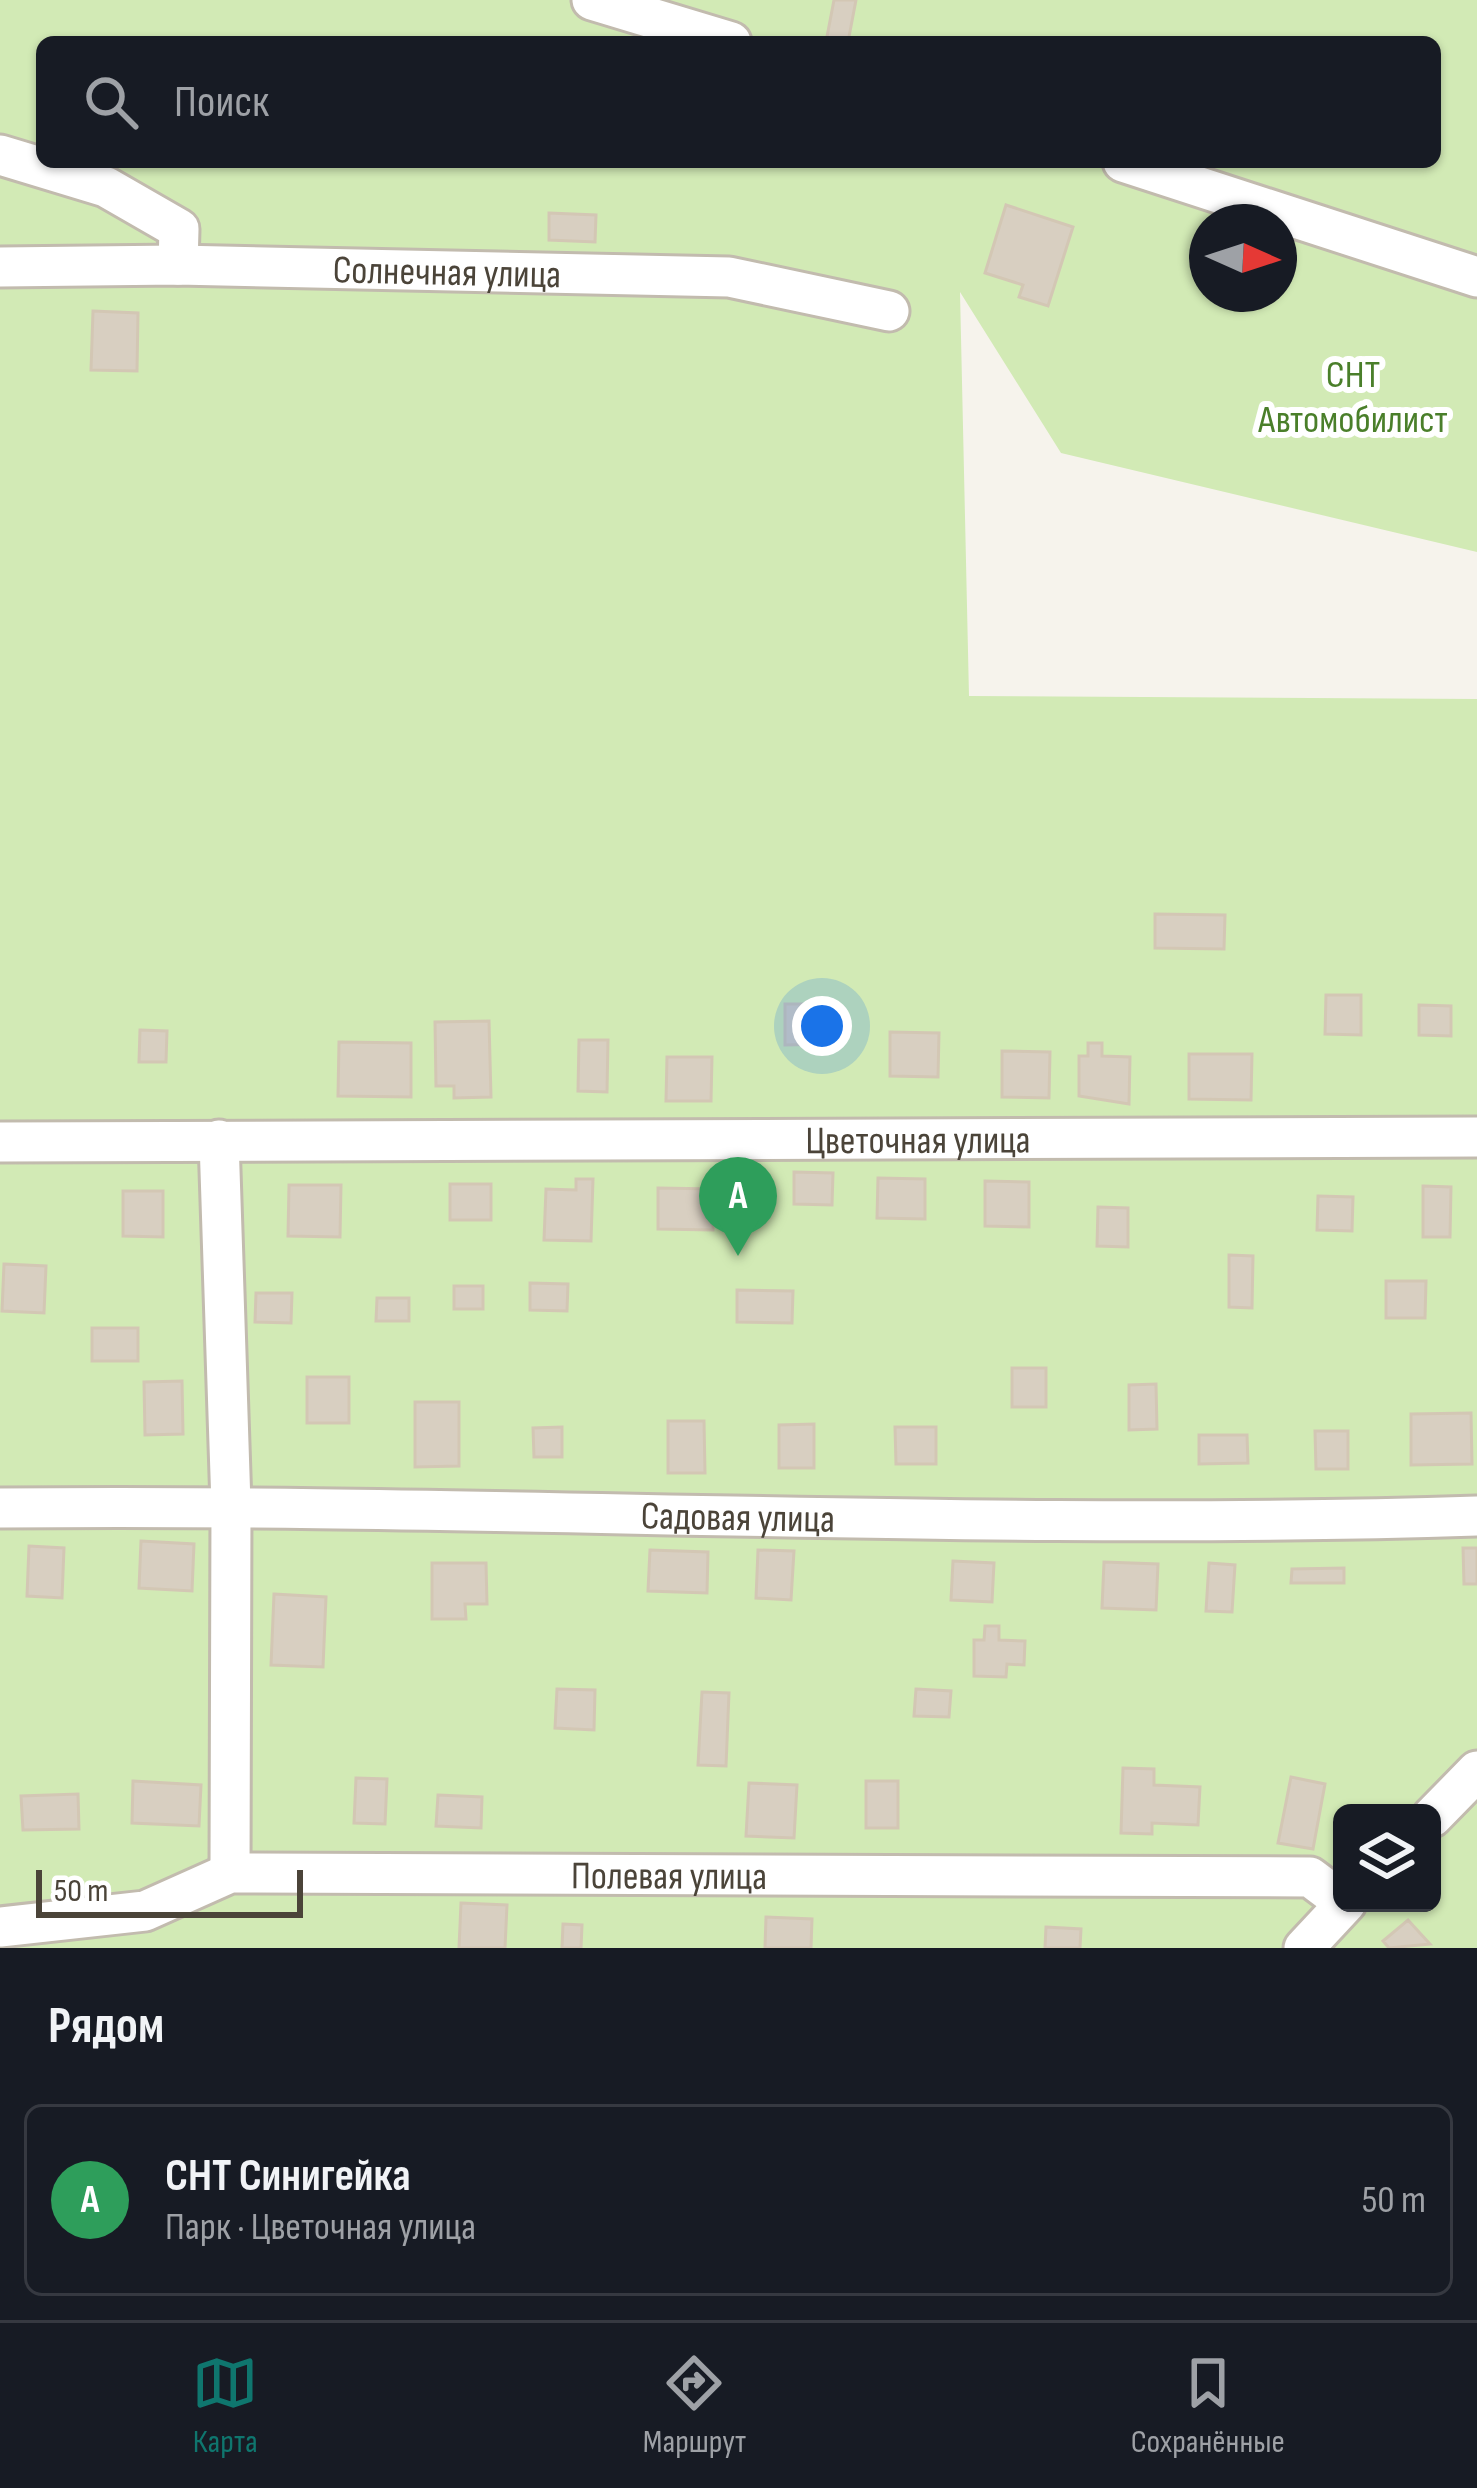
<!DOCTYPE html>
<html lang="ru">
<head>
<meta charset="utf-8">
<style>
  :root { --surface:#171b24; --page:#20242c; --text:#f1f3f6; --muted:#9ea1a6; --line:#363941; --accent:#0f766e }
  body { margin:0; font-family:"Sofia Sans Condensed",sans-serif; background:var(--page); color:var(--text) }
  .controls { position:absolute; right:36px; bottom:36px; display:grid; overflow:hidden; border-radius:18px; box-shadow:0 3px 9px #0004 }
  .controls button { width:108px; height:108px; display:grid; place-items:center; padding:0; border:0; border-bottom:3px solid var(--line); background:var(--surface); color:var(--text); font:60px sans-serif }
  .compass { position:absolute; left:1189px; top:204px; width:108px; height:108px; border-radius:50%; background:var(--surface); box-shadow:0 3px 9px #0004; rotate:93deg }
  .scale { position:absolute; left:36px; bottom:30px; width:267px; box-sizing:border-box; padding-left:12px; border:6px solid #4b4439; border-top:0; font-size:33px; line-height:42px; white-space:nowrap; color:#4b4439; -webkit-text-stroke:9px #fff; paint-order:stroke }
  .you { position:absolute; left:822px; top:1026px; width:42px; height:42px; margin:-30px; border:9px solid #fff; border-radius:50%; background:#1a73e8; box-shadow:0 0 0 18px #1a73e833 }
  .badge { display:grid; place-items:center; width:78px; height:78px; border-radius:50%; background:var(--accent); color:#fff; font-size:39px; font-weight:700 }
  .pin { position:absolute; translate:-50% -99px; filter:drop-shadow(0 3px 6px #0008) }
  .pin::after { content:''; position:absolute; top:63px; width:42px; height:36px; background:inherit; clip-path:polygon(0 0,100% 0,50% 100%) }
  .list { margin:0; padding:0; list-style:none }
  h2 { display:flex; justify-content:space-between; align-items:center; height:156px; margin:0; padding:0 48px; font-size:51px }
  h2 small { font-size:39px; font-weight:400; color:var(--muted) }
  .list li { display:grid; grid-template-columns:78px 1fr auto; gap:36px; align-items:center; box-sizing:border-box; height:192px; margin:0 24px 24px; padding:0 24px; border:3px solid var(--line); border-radius:18px }
  .list b { display:block; font-size:45px; white-space:nowrap }
  .list p { margin:0; font-size:39px; white-space:nowrap; color:var(--muted) }
  .list em { font-size:39px; font-style:normal; color:var(--muted) }
  .icon { flex:none; width:66px; height:66px; fill:none; stroke:currentColor; stroke-width:2; stroke-linecap:round; stroke-linejoin:round }
  .map { position:relative; flex:none; width:1477px; height:1948px; overflow:hidden }
  .search { position:absolute; background:var(--surface); box-shadow:0 3px 9px #0004; left:36px; right:36px; top:36px; height:132px; display:flex; align-items:center; gap:30px; box-sizing:border-box; padding:0 42px; border-radius:18px; color:var(--muted); font-size:45px }
  .sheet { height:372px; background:var(--surface) }
  nav { display:flex; justify-content:space-around; align-items:center; box-sizing:border-box; height:168px; border-top:3px solid var(--line); background:var(--surface); font-size:33px; color:var(--muted) }
  nav a { display:grid; justify-items:center; gap:6px }
  nav .on { color:var(--accent) }
  .map>svg:first-child { display:block }
  .green { fill:#d2eab5; fill-rule:evenodd }
  .building { fill:#d8cfc1; stroke:#d3c7b4; stroke-width:3 }
  .lines { fill:none; stroke-linecap:round; stroke-linejoin:round }
  .street-casing { stroke:#c2bbae; stroke-width:45 }
  .street { stroke:#fff; stroke-width:39 }
  .labels { text-anchor:middle; stroke-width:12; stroke-linejoin:round; paint-order:stroke }
  .street-label { font-size:39px; fill:#4b4439; stroke:#fff }
  .park-label { font-size:39px; fill:#4a7f2a; stroke:#fff }
</style>
</head>
<body>
<div class="map">
<svg width="1477" height="1948" viewBox="0 0 1477 1948">
  <rect width="100%" height="100%" fill="#f6f3ec"/>
  <!-- green -->
  <path class="green" d="M0,0H1477V552L1061,453L960,292L969,696L1477,699V1948H0ZM42,42H1435V162H42ZM1207,222H1279V294H1207ZM1342,1813H1432V1903H1342Z"/>
  <!-- building -->
  <path class="building" d="M834,0H856L848,42H826Z
    M1006,205L1073,227L1048,306L1019,297L1023,285L985,273Z
    M549,213L596,215L595,242L549,240Z
    M93,311L138,313L137,371L91,370Z
    M1155,914L1225,915L1224,949L1155,948Z
    M1326,995H1361V1035L1325,1034Z
    M785,1004H836L837,1044L785,1045Z
    M1419,1005L1451,1006V1036L1419,1035Z
    M489,1021L491,1097L454,1098V1086H436L435,1022Z
    M140,1030L167,1031L166,1062H139Z
    M890,1032L939,1033L938,1077L890,1076Z
    M579,1040H608L607,1092L578,1091Z
    M339,1042L411,1043V1097L338,1096Z
    M1088,1043H1102V1056L1130,1057L1129,1104L1079,1096V1056H1088Z
    M1002,1051L1050,1052L1049,1098L1002,1097Z
    M1189,1054H1252L1251,1100L1189,1099Z
    M667,1057H712L711,1101H666Z
    M794,1172L833,1173L832,1205L794,1204Z
    M878,1178L925,1179V1219L877,1218Z
    M576,1179H593L591,1241L544,1240L546,1189L576,1190Z
    M985,1181L1029,1182V1227L985,1226Z
    M450,1184H491V1220H450Z
    M289,1185H341L340,1237L288,1236Z
    M1423,1186L1451,1187L1450,1237H1423Z
    M658,1188L714,1189L713,1230L658,1229Z
    M123,1191H163V1237L123,1236Z
    M1318,1196L1353,1197L1352,1231L1317,1230Z
    M1098,1207L1128,1208V1247L1097,1246Z
    M1229,1255L1253,1256L1252,1308L1229,1307Z
    M4,1264L46,1266L44,1313L2,1311Z
    M1386,1281H1426L1425,1318H1386Z
    M530,1283L568,1284L567,1311L530,1310Z
    M454,1286H483V1309H454Z
    M737,1290L793,1291L792,1323L737,1322Z
    M256,1293H292L291,1323L255,1322Z
    M377,1298H409V1321H376Z
    M92,1328H138V1361H92Z
    M1012,1368H1046V1407H1012Z
    M307,1377H349V1423H307Z
    M182,1381L183,1434L145,1435L144,1382Z
    M1156,1384L1157,1429L1129,1430V1385Z
    M415,1402H459V1466L415,1467Z
    M1471,1413L1472,1464L1411,1465V1414Z
    M668,1421H704L705,1473H668Z
    M814,1424V1468H779V1425Z
    M562,1427V1457H534L533,1428Z
    M895,1427H936V1464H896Z
    M1315,1431H1348V1469H1316Z
    M1199,1435H1247L1248,1463L1199,1464Z
    M141,1541L194,1544L192,1591L139,1588Z
    M29,1546L64,1548L62,1598L27,1596Z
    M1463,1548H1477V1584H1464Z
    M650,1550L708,1552L707,1593L648,1591Z
    M758,1550L794,1551L791,1600L756,1598Z
    M953,1561L994,1563L992,1602L951,1600Z
    M1104,1562L1158,1564L1156,1610L1102,1608Z
    M432,1563H486L487,1604H465L466,1619H432Z
    M1209,1563L1235,1565L1232,1612L1206,1611Z
    M1344,1568V1583H1291L1292,1569Z
    M274,1594L326,1597L323,1667L271,1665Z
    M985,1626H999V1640L1025,1641L1024,1665L1007,1664L1006,1677L974,1676V1640H984Z
    M557,1689L595,1690L594,1730L555,1728Z
    M916,1689L951,1691L949,1717L914,1716Z
    M702,1692L729,1693L726,1766L698,1765Z
    M1123,1768L1154,1769V1785L1200,1787L1198,1825L1152,1823V1834L1121,1833Z
    M1291,1777L1325,1784L1313,1849L1278,1843Z
    M356,1778L387,1779L385,1824L354,1823Z
    M133,1781L201,1785L199,1826L132,1823Z
    M866,1781H898V1828H866Z
    M749,1783L797,1785L794,1838L746,1836Z
    M78,1794L79,1829L23,1830L21,1796Z
    M438,1795L482,1797L481,1828L436,1826Z
    M461,1903L507,1905L505,1948H459Z
    M766,1917L812,1919L811,1948H765Z
    M1408,1920L1430,1944L1389,1948L1383,1941Z
    M563,1924L582,1925L581,1948H562Z
    M1046,1927L1081,1929L1080,1948H1045Z"/>
  <g class="lines">
    <defs>
      <g id="street">
        <path d="M592,0L731,42"/>
        <path d="M0,155L106,187L179,229L178,265"/>
        <path d="M1123,162L1477,277"/>
        <path id="s1" d="M0,267L178,265L729,277L889,311"/>
        <path d="M219,1140L231,1505L230,1873"/>
        <path id="s2" d="M0,1142L1477,1137"/>
        <path id="s3" d="M0,1508C492,1503 985,1532 1477,1516"/>
        <path d="M1432,1817L1477,1771"/>
        <path id="s4" d="M0,1927L145,1911L230,1873L1310,1877L1342,1901"/>
        <path d="M1304,1948L1346,1903"/>
      </g>
    </defs>
    <!-- street casing -->
    <use href="#street" class="street-casing"/>
    <!-- street -->
    <use href="#street" class="street"/>
  </g>
  <g class="labels">
    <!-- street labels -->
    <g class="street-label">
      <text dy="14" stroke="none"><textPath href="#s1" startOffset="447">Солнечная улица</textPath></text>
      <text dy="14" stroke="none"><textPath href="#s2" startOffset="918">Цветочная улица</textPath></text>
      <text dy="14" stroke="none"><textPath href="#s3" startOffset="738">Садовая улица</textPath></text>
      <text dy="14" stroke="none"><textPath href="#s4" startOffset="678">Полевая улица</textPath></text>
    </g>
    <!-- park labels -->
    <g class="park-label">
      <text x="1353" y="387">СНТ<tspan x="1353" dy="45">Автомобилист</tspan></text>
    </g>
  </g>
</svg>
<div class="controls">
<button><svg class="icon" aria-label="layers" viewBox="0 0 24 24"><path d="M12 4l9 5-9 5-9-5zM3 14l9 5 9-5"/></svg></button>
</div>
<svg class="compass" viewBox="-18 -18 36 36"><path d="M0-13l5 13h-10z" fill="#e53935"/><path d="M0 13l5-13h-10z" fill="#9ea1a6"/></svg>
<div class="scale">50 m</div>
<div class="you"></div>
<div class="pin badge" style="left:738px;top:1256px;background:#2e9e5b">A</div>
<div class="search"><svg class="icon" aria-label="search" viewBox="0 0 24 24"><circle cx="10" cy="10" r="6"/><path d="M15 15l6 6"/></svg>Поиск</div>
</div>
<section class="sheet">
<h2>Рядом<small></small></h2>
<ul class="list">
<li><span class="badge" style="background:#2e9e5b">A</span><div><b>СНТ Синигейка</b><p>Парк · Цветочная улица</p></div><em>50 m</em></li>
</ul>
</section>
<nav>
<a class="on"><svg class="icon" aria-label="map" viewBox="0 0 24 24"><path d="M3 6l6-2 6 2 6-2v14l-6 2-6-2-6 2zM9 4v14M15 6v14"/></svg>Карта</a>
<a><svg class="icon" aria-label="directions" viewBox="0 0 24 24"><path d="M12 3l9 9-9 9-9-9zM9 14v-3h6M13 9l2 2-2 2"/></svg>Маршрут</a>
<a><svg class="icon" aria-label="saved" viewBox="0 0 24 24"><path d="M7 4h10v16l-5-4-5 4z"/></svg>Сохранённые</a>
</nav>
</body>
</html>
